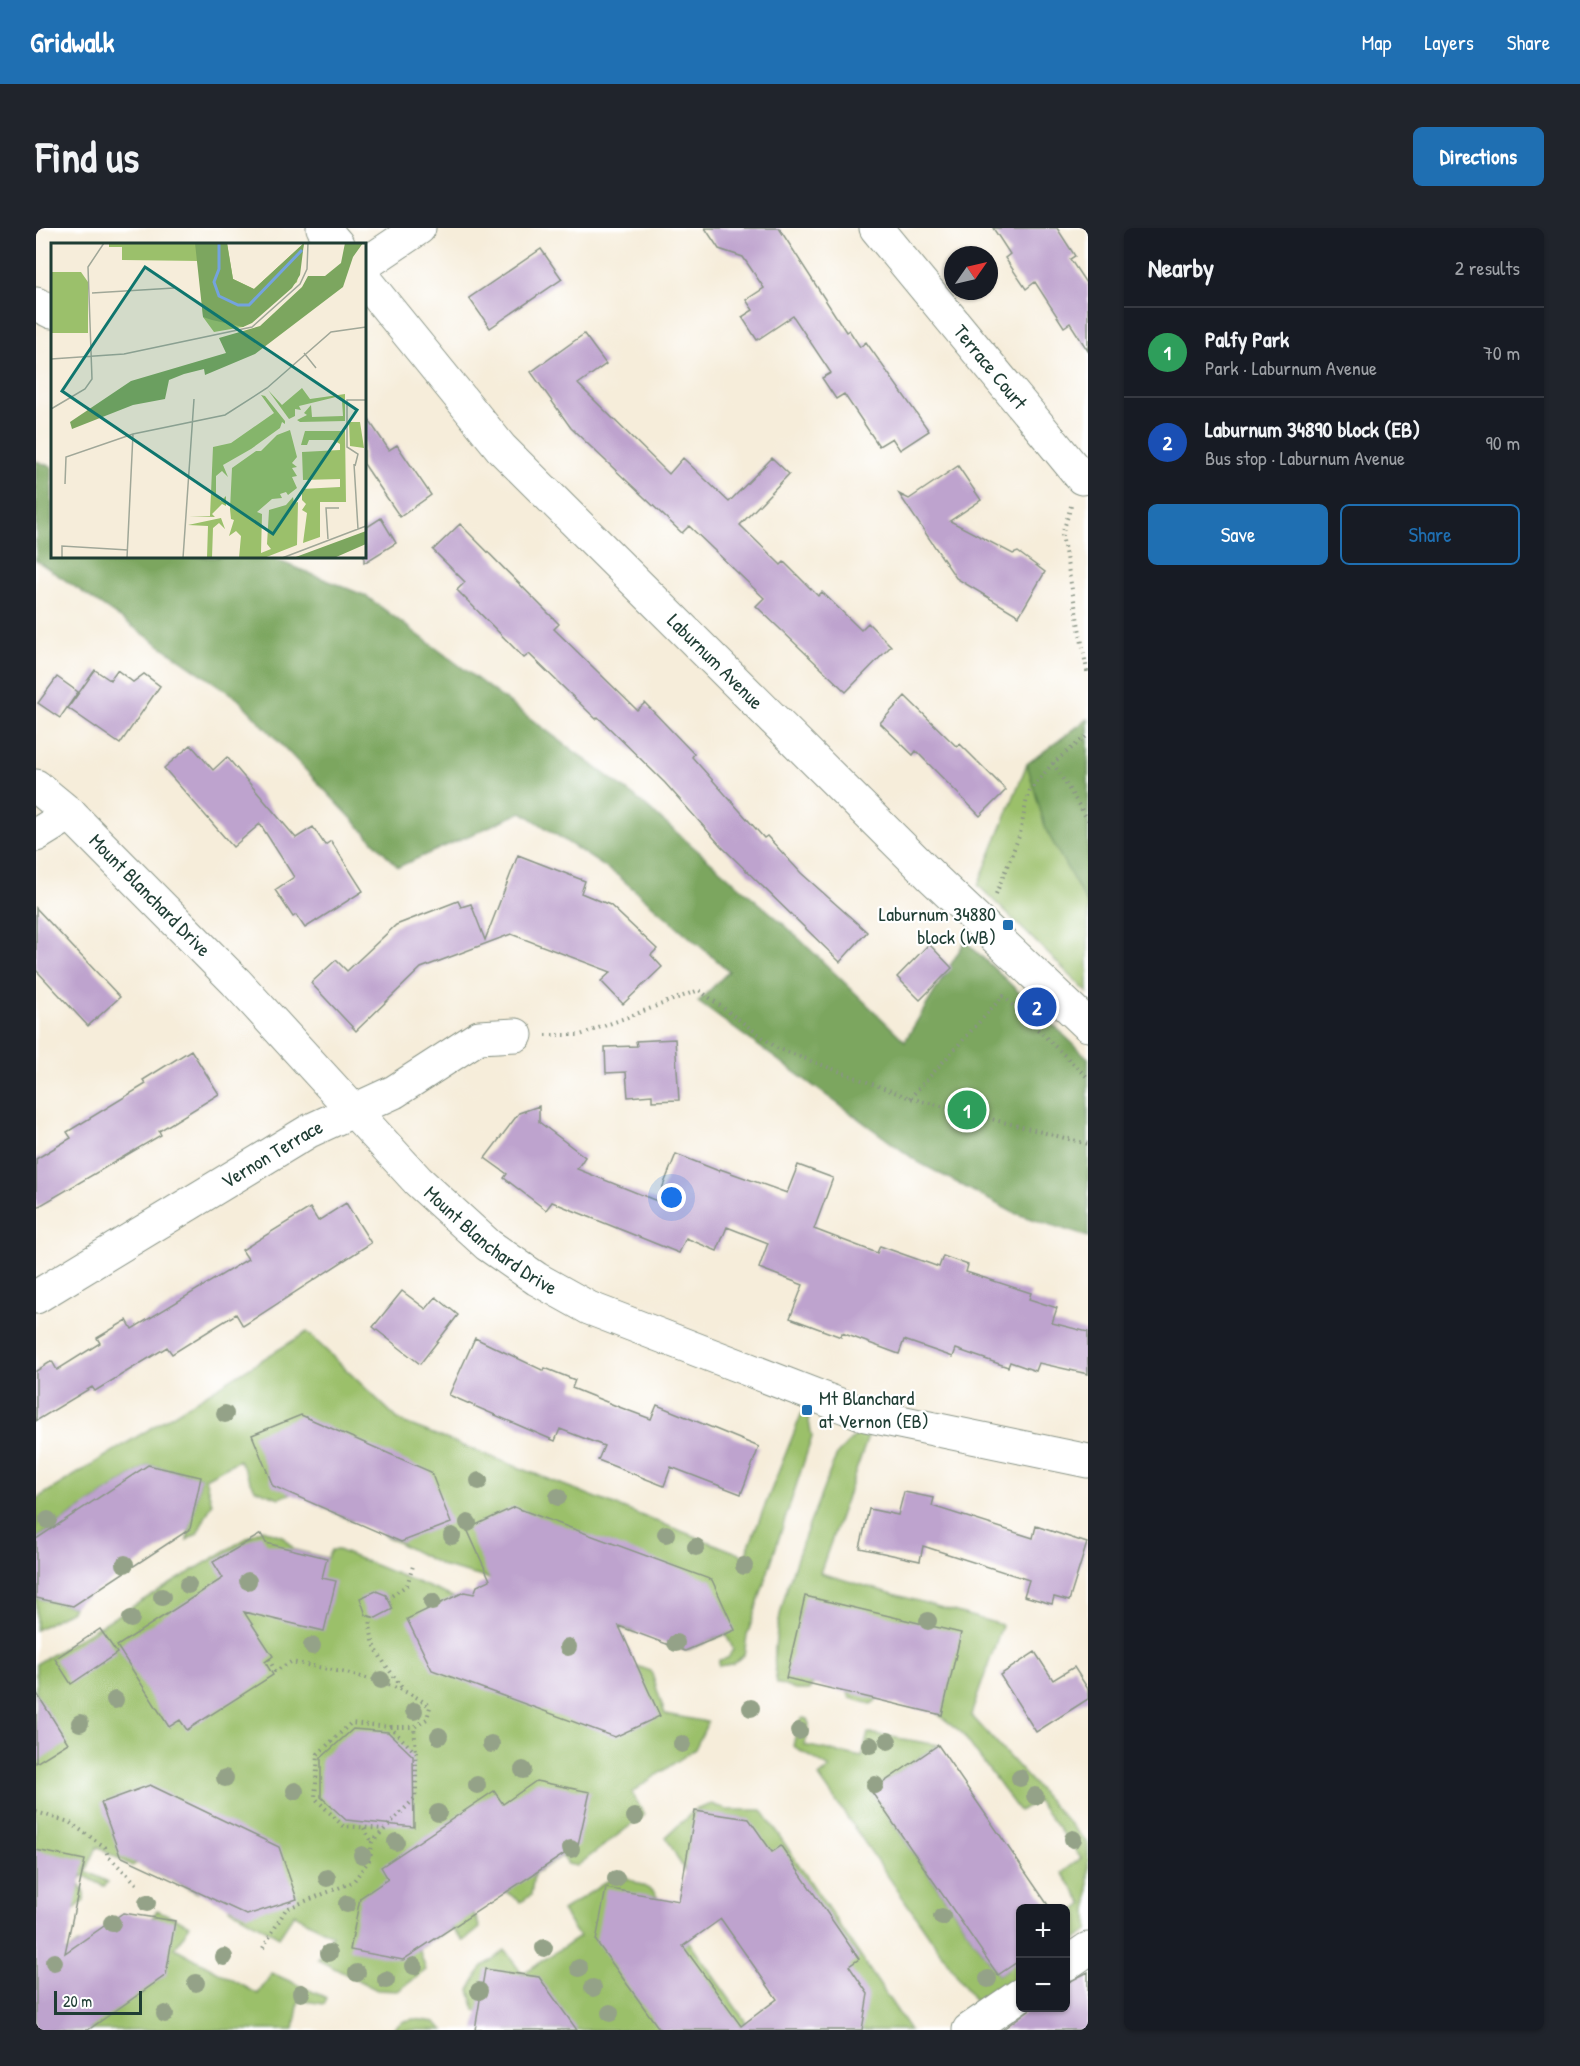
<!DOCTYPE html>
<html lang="en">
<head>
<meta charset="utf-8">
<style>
  :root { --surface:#171b24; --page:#20242c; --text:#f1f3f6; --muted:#9ea1a6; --line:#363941; --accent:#1f6fb2 }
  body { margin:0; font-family:"Patrick Hand",sans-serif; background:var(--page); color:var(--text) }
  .controls { position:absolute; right:18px; bottom:18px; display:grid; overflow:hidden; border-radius:9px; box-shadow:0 2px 4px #0004 }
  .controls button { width:54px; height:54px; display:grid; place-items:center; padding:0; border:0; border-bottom:2px solid var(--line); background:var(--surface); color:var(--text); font:30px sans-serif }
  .compass { position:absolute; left:908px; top:18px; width:54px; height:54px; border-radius:50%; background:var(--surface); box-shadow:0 2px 4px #0004; rotate:56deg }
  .scale { position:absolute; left:18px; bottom:15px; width:88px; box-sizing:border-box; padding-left:6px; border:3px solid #1f3d34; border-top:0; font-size:16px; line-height:21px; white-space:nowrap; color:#1f3d34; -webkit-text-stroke:4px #fff; paint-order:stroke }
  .you { position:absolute; left:636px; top:970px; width:21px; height:21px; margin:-15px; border:4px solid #fff; border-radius:50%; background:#1a73e8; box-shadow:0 0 0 9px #1a73e833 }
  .badge { display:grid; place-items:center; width:39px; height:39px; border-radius:50%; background:var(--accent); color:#fff; font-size:20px; font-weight:700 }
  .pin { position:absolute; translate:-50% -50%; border:3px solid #fff; box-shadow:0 2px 6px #0006 }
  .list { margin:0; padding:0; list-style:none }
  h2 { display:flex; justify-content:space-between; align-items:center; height:78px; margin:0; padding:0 24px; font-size:26px }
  h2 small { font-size:20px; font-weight:400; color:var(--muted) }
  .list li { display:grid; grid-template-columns:39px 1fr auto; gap:18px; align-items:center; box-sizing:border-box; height:90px; padding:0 24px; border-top:2px solid var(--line) }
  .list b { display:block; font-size:22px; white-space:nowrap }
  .list p { margin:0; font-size:20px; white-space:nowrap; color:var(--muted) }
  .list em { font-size:20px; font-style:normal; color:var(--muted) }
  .actions { display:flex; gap:12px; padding:18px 24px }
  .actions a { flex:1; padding:14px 0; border:2px solid var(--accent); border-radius:9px; text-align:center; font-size:21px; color:var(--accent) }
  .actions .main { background:var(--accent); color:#fff }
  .map { position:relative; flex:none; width:1052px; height:1802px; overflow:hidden; border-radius:9px }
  header { display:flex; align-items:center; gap:36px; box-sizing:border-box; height:84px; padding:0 30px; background:var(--accent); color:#fff }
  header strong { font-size:28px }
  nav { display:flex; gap:33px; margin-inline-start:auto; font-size:21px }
  .intro { display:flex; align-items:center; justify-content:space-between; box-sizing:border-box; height:144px; padding:0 36px }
  h1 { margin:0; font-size:42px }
  .button { padding:15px 27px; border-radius:9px; background:var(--accent); color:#fff; font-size:21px; font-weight:700 }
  main { display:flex; gap:36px; padding:0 36px }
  aside { flex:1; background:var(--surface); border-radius:9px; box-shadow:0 2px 4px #0004 }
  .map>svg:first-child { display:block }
  .green { fill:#9bc06b; stroke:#5d7e50; stroke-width:1.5 }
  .forest { fill:#7ca65f; stroke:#4e724a; stroke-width:1.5 }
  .building { fill:#bea3ce; fill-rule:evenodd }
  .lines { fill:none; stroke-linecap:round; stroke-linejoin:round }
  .minor-casing { stroke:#8a9587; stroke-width:35 }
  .path { stroke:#8a9587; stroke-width:4; stroke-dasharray:1.5 4.5; stroke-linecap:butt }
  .minor { stroke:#fff; stroke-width:33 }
  .tree { fill:#94a288 }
  .poi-dot { fill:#1f6fb2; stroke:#fff; stroke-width:2 }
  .labels { text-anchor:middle; stroke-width:4.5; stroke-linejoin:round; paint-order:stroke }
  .street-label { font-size:20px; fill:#1f3d34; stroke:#fff }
  .poi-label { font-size:20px; fill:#1f3d34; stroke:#fff; text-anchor:end }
  .inset-river { fill:none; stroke:#74a3de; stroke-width:3 }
  .inset-road { fill:none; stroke:#a0a798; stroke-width:1.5 }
  .view { fill:#0f766e; fill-opacity:0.15; stroke:#0f766e; stroke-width:3 }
  .inset-edge { fill:none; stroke:#1f3d34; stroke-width:3 }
</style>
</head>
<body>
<header>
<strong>Gridwalk</strong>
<nav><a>Map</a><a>Layers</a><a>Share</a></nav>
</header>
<div class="intro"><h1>Find us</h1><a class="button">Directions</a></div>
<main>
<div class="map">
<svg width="1052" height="1802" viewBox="0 0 1052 1802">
  <rect width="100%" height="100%" fill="#fff"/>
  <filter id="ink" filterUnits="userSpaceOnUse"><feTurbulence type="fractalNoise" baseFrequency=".0167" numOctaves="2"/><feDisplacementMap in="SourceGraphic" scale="12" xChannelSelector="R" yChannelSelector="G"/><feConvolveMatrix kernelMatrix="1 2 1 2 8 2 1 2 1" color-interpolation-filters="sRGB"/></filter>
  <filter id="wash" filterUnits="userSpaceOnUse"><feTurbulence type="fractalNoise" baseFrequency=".008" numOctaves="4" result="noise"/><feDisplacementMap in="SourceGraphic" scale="24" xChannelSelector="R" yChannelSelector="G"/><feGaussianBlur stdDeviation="1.35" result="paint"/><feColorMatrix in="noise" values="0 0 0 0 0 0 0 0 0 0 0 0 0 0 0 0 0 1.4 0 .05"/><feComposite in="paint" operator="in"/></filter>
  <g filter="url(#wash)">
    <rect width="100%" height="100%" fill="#f6edda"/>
    <!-- green -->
    <path class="green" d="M1052,491V765L942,657L991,536Z
      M271,1104L364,1193L709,1328L767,1182L771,1183L776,1209L711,1408L708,1427L696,1436L683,1438V1432L692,1430L697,1421L690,1406L650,1423L632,1417L607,1387L599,1405L454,1351L409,1339L347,1307L355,1289L324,1275L316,1293L286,1279L261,1250L254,1266L243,1270L219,1261L203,1232L169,1250L176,1276L161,1306L151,1312L165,1249L112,1237L0,1311V1271Z
      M824,1203L833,1206L784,1345L966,1397L935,1487L1052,1616V1703L1030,1719V1689L1048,1676L1026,1645L1045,1630L1001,1573L983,1583L925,1504L848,1445L841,1472L835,1476L814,1470L812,1465L818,1438L776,1457L773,1462H759L741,1455C727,1395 776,1294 797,1235L802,1225Z
      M226,1301L246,1308L259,1322L291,1330L295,1322H302L417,1369L615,1443L629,1486L672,1494L659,1521L596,1564L608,1587L541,1638L532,1636L526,1628L498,1646L495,1667L485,1674L470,1664L431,1668L444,1700L428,1713L416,1700L383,1721L390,1742L362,1763L341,1762L282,1732L296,1707L258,1686L243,1709L193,1680L201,1662L171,1647L162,1665L101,1635L96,1638L61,1619L50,1643L72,1654L68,1658L47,1647L42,1655L48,1665V1673L21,1695L0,1697V1436Z
      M0,1370L37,1378L35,1383L0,1402Z
      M767,1490L771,1491L773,1496L768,1517L826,1529L832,1505L902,1517L835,1563L962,1747L984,1732V1749L942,1778L783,1549L794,1540L757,1518L763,1493Z
      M676,1576L691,1582H726L874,1802H778L653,1651L630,1609L659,1582Z
      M579,1648L590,1649L617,1663L710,1794L698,1802H472L439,1782L433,1762L446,1739L469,1722L486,1746L543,1709L526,1683Z
      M121,1682L154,1697L139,1720L222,1766L236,1745L291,1770L288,1776L263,1772L258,1802H0V1746L42,1716L53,1731L116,1690Z
      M378,1791L399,1794L408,1802H355L368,1793Z"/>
    <!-- forest -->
    <path class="forest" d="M0,233L16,239V328L233,329L330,368L598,568L751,699L869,813L929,713L1052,830V1009L978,985L882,934L662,774L693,743L581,647L486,584L362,639L202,471L0,332Z
      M1052,491V678L1010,602L991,536Z"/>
    <g id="blocks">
      <!-- building -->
      <path class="building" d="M669,0H743L810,104L813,102L824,119L830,114L893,203L864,222L856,210L843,218L808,166L800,171L786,150L795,145L757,88L721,112L706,89L717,82L710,72L728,60L707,29L683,21Z
        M957,0H1021L1039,28L1034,31L1052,58V123L1034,95L1028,99L999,54L990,61L969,30L974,26Z
        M505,21L526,51L454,100L433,70Z
        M548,106L570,136L542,156L633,246L647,230L693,274L736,230L753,246L704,297L745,337L748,334L782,368L786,364L825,402L832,395L855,418L810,464L720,378L728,370L653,298L646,305L535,200L495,144Z
        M328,185L353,222L361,217L395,267L364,289L328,236Z
        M922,238L945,272L914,293L977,326L982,324L1009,344L983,388L920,350L863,266L873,271Z
        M345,290L360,315L328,335V301Z
        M424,296L523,396L518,401L601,482L609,475L658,526L656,529L728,610L731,608L765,645L831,704L804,734L685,618L629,555L562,489L560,491L493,426L488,430L421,362L429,354L397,322Z
        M59,442L74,452L81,442L97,454L108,446L124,458L84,516L32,480Z
        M21,449L42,464L24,490L2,475Z
        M869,468L921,519L924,516L970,562L944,588L880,523L877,527L844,495Z
        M155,517L177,542L191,529L260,610L277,599L289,617L295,613L327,663L269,700L260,687L257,689L239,662L258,649L224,596L197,619L128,540Z
        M482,627L549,653L545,665L574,677L621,721L615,727L626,739L587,776L565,753L575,744L475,706L385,740L320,803L275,755L300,732L311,743L360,697L422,673L425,679L435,676L449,712Z
        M0,680L84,769L52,798L0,742Z
        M893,716L916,740L884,772L861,749Z
        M639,811L643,872L616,873V867L592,869L590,844L570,845L569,819L601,818L600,813Z
        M155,822L183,866L123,903L125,907L0,980V931L35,910L31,904L110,856L107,852Z
        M503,878V894L549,929L541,941L621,973L640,926L683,943L684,941L751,965L762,937L797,950L778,1001L841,1025L844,1018L903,1039L907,1028L932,1037L930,1044L995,1065L993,1071L1021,1080L1016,1095L1052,1104V1146L1003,1135L1000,1143L974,1134L972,1139L920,1121L917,1129L868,1112L863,1126L806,1105L805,1109L754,1090L767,1057L723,1040L732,1015L691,999L681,1023L650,1010L643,1025L516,974L510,982L468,950L471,946L449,930L483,885Z
        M310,975L335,1015L207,1098L200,1086L136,1126L131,1119L59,1163L56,1159L0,1193V1143L16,1133L21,1142L64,1115L61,1110L91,1092L96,1101L212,1031L206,1022L274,980L282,993Z
        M366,1063L390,1081L400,1069L422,1087L384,1136L337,1099Z
        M439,1110L508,1143L509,1140L539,1152L536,1160L583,1179L615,1191L621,1177L723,1219L705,1266L635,1239L628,1258L562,1232L568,1218L524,1201L519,1213L413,1167Z
        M265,1187L395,1244L415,1295L365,1314L237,1258L216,1207Z
        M112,1237L165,1249L154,1301L37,1378L0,1370V1311Z
        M868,1264L898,1270L896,1278L997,1310L1000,1298L1051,1315L1033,1373L1018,1369L1016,1376L988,1368L993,1352L887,1318L884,1333L824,1320L833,1281L862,1287Z
        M478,1279L676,1352L699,1402L649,1423L583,1398L624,1488L579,1509L396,1442L371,1391L428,1364L438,1366L441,1358L454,1352L431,1301Z
        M225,1306L230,1315L291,1330L286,1350L300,1353L288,1403L208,1384L237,1428L229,1434L237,1447L151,1502L144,1492L133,1499L81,1418L187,1350L177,1334Z
        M340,1363L350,1367L357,1381L340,1390L330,1387L324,1370Z
        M769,1368L925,1405L906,1487L750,1450Z
        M64,1401L81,1425L35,1456L19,1431Z
        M999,1424L1017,1452L1038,1439L1052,1461V1471L1000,1504L964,1447Z
        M0,1464L32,1515L0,1535Z
        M317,1501L352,1504L377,1528L378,1599L310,1592L285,1569V1530Z
        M902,1517L1014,1680H984V1732L962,1747L835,1563Z
        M500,1553L554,1564L542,1617L367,1732L314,1722L324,1670L352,1651L345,1639L458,1563L467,1576Z
        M114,1557L243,1619L261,1671L211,1687L84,1628L65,1575Z
        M659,1583L713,1591L736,1624L745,1618L823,1731L813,1738L832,1766L826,1802H624L560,1713L570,1660L643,1673ZM685,1691L741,1771L705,1798L647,1718Z
        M0,1622L49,1632L29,1725L87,1685L139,1693L130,1747L52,1802H0Z
        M449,1741L503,1749L541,1802H439Z
        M1052,1744V1802H966L997,1779H1029V1756Z"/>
    </g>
  </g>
  <g filter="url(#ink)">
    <use href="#blocks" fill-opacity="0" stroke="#8a9587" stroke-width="1.5"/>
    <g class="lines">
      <defs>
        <g id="minor">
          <path d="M287,0L301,16"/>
          <path id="s1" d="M840,0L1046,250"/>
          <path d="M328,37L383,0"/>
          <path id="s2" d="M328,51L465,220L896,649L1052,797"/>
          <path d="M0,76L16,84"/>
          <path id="s3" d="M0,558L34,586L200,754L382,953L452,1017L501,1051L553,1080L830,1187L1052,1233"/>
          <path d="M0,607L34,586"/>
          <path id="s4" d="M0,1069L273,903L358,864L443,809L480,807"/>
          <path d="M1030,1736L1052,1721"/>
          <path d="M933,1802L984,1767"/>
        </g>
      </defs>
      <!-- minor casing -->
      <use href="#minor" class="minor-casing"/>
      <!-- path -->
      <path class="path" d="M1035,278L1026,307L1052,448
        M1017,535L1052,592
        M960,666L984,606L992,565L1017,535L1052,507
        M510,807H544L663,762L741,820L874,870L1052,916
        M874,870L967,768L1052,850
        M351,1371L371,1357L377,1338
        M335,1388C331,1420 352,1438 368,1463
        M233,1431L239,1443L255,1434C293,1441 367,1454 394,1479L391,1491L378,1499L380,1524
        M355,1499H378
        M0,1584L33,1594L69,1619L72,1628L102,1657
        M328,1600L336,1614
        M227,1720L250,1681L317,1654L334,1631L336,1614L380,1569V1525L354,1499L315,1495L282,1526L279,1570L307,1598L348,1601"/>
      <!-- minor -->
      <use href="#minor" class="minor"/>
    </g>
    <!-- trees -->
    <g class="tree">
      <circle cx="189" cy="1186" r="9"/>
      <circle cx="443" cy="1253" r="9"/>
      <circle cx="522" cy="1269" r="9"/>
      <circle cx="12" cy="1292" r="9"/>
      <circle cx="432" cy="1295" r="9"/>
      <circle cx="630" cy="1306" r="9"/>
      <circle cx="416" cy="1308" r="9"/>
      <circle cx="660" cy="1319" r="9"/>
      <circle cx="89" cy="1336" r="9"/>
      <circle cx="708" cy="1338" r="9"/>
      <circle cx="212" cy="1353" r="9"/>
      <circle cx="152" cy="1357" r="9"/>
      <circle cx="126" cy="1369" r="9"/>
      <circle cx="396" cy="1374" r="9"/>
      <circle cx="95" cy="1391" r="9"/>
      <circle cx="892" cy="1393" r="9"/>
      <circle cx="640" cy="1415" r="9"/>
      <circle cx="276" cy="1418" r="9"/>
      <circle cx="532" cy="1419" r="9"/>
      <circle cx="345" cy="1452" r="9"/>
      <circle cx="79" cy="1472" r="9"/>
      <circle cx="715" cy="1480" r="9"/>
      <circle cx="378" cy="1483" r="9"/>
      <circle cx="44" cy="1495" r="9"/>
      <circle cx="763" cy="1503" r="9"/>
      <circle cx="403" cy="1508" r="9"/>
      <circle cx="852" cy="1513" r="9"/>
      <circle cx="455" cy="1516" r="9"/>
      <circle cx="646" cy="1516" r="9"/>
      <circle cx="834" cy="1517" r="9"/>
      <circle cx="487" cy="1542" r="9"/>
      <circle cx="189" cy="1550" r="9"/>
      <circle cx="984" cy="1550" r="9"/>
      <circle cx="441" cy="1557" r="9"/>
      <circle cx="839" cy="1557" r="9"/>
      <circle cx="259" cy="1563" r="9"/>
      <circle cx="999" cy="1568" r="9"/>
      <circle cx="402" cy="1585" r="9"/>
      <circle cx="599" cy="1589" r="9"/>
      <circle cx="1037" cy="1611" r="9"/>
      <circle cx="360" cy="1614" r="9"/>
      <circle cx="535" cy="1621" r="9"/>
      <circle cx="326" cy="1627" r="9"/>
      <circle cx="291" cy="1650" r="9"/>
      <circle cx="580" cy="1651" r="9"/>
      <circle cx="111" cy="1675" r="9"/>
      <circle cx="311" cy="1676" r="9"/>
      <circle cx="906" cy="1689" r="9"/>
      <circle cx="76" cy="1695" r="9"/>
      <circle cx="508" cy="1720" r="9"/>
      <circle cx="293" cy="1725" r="9"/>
      <circle cx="188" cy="1729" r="9"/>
      <circle cx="18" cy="1734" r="9"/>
      <circle cx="378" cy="1738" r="9"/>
      <circle cx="543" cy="1740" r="9"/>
      <circle cx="321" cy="1745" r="9"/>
      <circle cx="952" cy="1751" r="9"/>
      <circle cx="350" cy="1752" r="9"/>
      <circle cx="160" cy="1755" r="9"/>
      <circle cx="557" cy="1760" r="9"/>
      <circle cx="443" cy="1763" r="9"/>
      <circle cx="265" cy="1765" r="9"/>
      <circle cx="574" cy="1785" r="9"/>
      <circle cx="129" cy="1786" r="9"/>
    </g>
  </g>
  <!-- markers -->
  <g class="poi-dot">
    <rect x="966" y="691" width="12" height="12" rx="3"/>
    <rect x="765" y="1176" width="12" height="12" rx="3"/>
  </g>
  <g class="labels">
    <!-- street labels -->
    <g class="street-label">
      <text dy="7" stroke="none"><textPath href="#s1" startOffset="180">Terrace Court</textPath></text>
      <text dy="7" stroke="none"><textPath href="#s2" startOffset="520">Laburnum Avenue</textPath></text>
      <text dy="7" stroke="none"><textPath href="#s3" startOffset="158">Mount Blanchard Drive</textPath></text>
      <text dy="7" stroke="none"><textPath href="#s4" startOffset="276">Vernon Terrace</textPath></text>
      <text dy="7" stroke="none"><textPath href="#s3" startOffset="644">Mount Blanchard Drive</textPath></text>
    </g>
    <!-- poi labels -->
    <g class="poi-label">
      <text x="960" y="693">Laburnum 34880<tspan x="960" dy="23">block (WB)</tspan></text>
      <text x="783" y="1177" text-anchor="start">Mt Blanchard<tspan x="783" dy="23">at Vernon (EB)</tspan></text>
    </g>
  </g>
  <!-- overview -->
  <g transform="translate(15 15)">
    <rect width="315" height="315" fill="#f6edda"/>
    <path d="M58,0H176L182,36L203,46L253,0L246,39L192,84L163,89L152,74L149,18L71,17V4H58ZM0,29H30L37,39V90H0ZM251,145L259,156L294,151V178L249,179L246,177L256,172L253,170L260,162L261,174L292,173L291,158L285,154L248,163L250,167L244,166V173L238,176L217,147L231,162ZM210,152L214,153L234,178V181L231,179L229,185L200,206L172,222L177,234L171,228L165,233V253L170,258L175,253V263L171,261L161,271L164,274L138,273H159L162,204L180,200L223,170ZM298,179H309L313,205L299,203ZM239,187L246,214L241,220L246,224L241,225L246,233L241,234L246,245L237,252L235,249L229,251L231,255L221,256L206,269L211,271L210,310L220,306L216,301L218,267L235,262L242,254L243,260L247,259L246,302L213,315H188L190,293L185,288L178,293L183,277L180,276L179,266L181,225L205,208H210L226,192ZM254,188H294L295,259H269V294L252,300L256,270L251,267L255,261L251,257V246L289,244V236L252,237L251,209L289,207V201L282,197H258L256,202H250ZM170,275L174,286L168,280L162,285L161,315H156L157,283L137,282Z" fill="#9bc06b"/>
    <path d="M144,0H176L182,36L203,46L253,0L249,32L241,45L201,80L192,84L161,77L152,74ZM294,0H312L302,14L292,44L204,111L154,132L153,126L133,131L118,137L114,156L82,162L21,186L19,179L80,138L175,110L168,95L209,83L251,44L257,33H274L290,20ZM315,288V301L283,315H242Z" fill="#7ca65f"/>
    <path class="inset-river" d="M168,0V26L163,39L168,53L187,62H198L251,7"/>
    <path class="inset-road" d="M41,50L123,45M253,110L265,125M0,116L73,111L201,84L249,41L256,26L257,0M0,166L34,146L41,136L37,24L53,0M303,221L307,286M304,223L307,211L296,204V157H315M14,241L15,214L82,191L174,172L216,145L280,89L315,84M277,296L275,265H288M11,315V303L77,307M76,315L82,191M132,315L143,156M231,315L315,283"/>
    <path class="view" d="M94,24L306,167L222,291L11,148Z"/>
    <rect width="315" height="315" class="inset-edge"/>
  </g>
</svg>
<div class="controls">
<button>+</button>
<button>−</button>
</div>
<svg class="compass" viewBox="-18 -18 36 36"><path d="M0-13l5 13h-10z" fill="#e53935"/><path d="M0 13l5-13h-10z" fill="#9ea1a6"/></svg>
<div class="scale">20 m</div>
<div class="you"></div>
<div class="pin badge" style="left:931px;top:882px;background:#2e9e5b">1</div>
<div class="pin badge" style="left:1001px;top:779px;background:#1a4fb4">2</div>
</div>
<aside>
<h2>Nearby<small>2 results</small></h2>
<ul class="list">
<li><span class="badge" style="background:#2e9e5b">1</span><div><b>Palfy Park</b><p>Park · Laburnum Avenue</p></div><em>70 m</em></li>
<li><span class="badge" style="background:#1a4fb4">2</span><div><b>Laburnum 34890 block (EB)</b><p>Bus stop · Laburnum Avenue</p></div><em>90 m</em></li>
</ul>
<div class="actions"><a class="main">Save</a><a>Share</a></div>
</aside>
</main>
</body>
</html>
